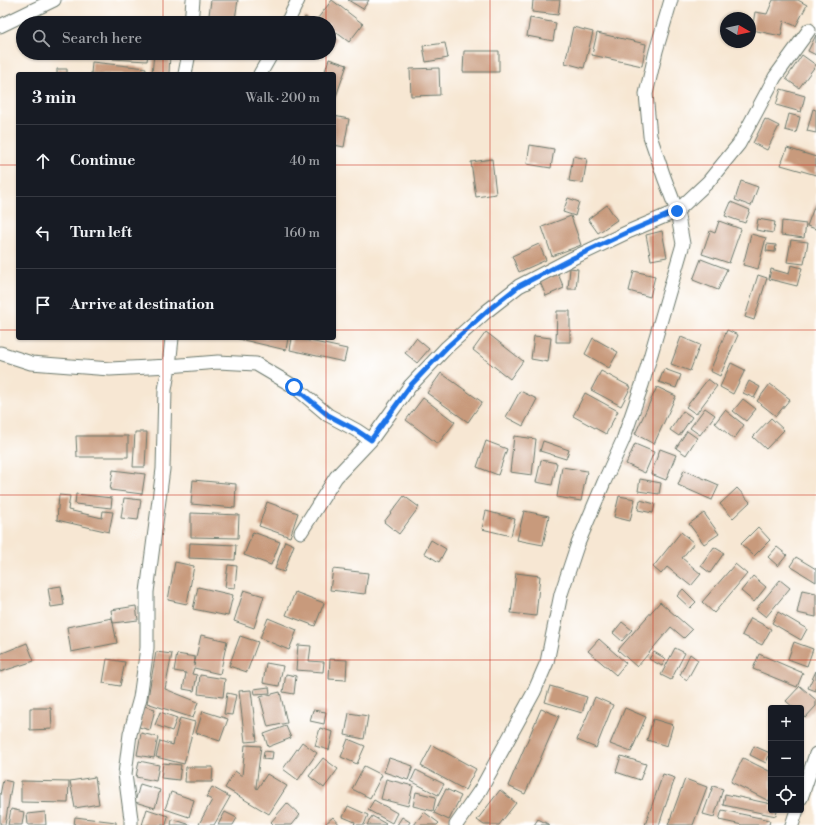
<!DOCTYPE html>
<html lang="en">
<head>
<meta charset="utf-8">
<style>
  :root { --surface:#171b24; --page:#20242c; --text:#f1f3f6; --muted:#9ea1a6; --line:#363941 }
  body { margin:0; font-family:"Libre Bodoni",serif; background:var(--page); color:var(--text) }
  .controls { position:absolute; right:12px; bottom:12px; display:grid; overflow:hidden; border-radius:4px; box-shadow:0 1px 3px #0004 }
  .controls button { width:36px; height:36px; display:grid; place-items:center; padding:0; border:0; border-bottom:1px solid var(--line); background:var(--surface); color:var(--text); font:20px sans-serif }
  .compass { position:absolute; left:720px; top:12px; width:36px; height:36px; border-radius:50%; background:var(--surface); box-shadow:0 1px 3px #0004; rotate:99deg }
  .stop { position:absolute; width:12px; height:12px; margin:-9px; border:3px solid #1a73e8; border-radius:50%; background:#fff }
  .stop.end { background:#1a73e8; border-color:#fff; box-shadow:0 1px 4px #0008 }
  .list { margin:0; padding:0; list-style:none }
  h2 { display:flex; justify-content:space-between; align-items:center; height:52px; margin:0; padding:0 16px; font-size:17px }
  h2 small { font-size:13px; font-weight:400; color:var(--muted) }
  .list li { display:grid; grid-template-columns:26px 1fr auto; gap:12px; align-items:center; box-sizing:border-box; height:72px; padding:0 16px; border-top:1px solid var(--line) }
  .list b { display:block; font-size:15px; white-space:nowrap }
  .list em { font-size:13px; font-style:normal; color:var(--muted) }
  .icon { flex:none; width:22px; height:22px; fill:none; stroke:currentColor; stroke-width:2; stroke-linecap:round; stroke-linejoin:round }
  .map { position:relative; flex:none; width:816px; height:825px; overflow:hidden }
  .search { position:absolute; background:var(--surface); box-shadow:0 1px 3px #0004; left:16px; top:16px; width:320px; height:44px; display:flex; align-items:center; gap:10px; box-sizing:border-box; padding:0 14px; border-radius:22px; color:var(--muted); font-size:15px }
  .panel { position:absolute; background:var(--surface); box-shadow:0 1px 3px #0004; left:16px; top:72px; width:320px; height:268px; border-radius:4px }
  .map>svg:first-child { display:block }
  .building { fill:#c89a7b }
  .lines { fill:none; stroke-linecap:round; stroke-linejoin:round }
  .street-casing { stroke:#6b786c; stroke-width:15 }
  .street { stroke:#fff; stroke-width:13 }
  .route { stroke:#1a73e8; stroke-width:5 }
  .grid { fill:none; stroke:#c8321e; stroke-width:1; stroke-opacity:0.55 }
</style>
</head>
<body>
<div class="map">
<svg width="816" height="825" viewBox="0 0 816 825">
  <rect width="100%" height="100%" fill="#fff"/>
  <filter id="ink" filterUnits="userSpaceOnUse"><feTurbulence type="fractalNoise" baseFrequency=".025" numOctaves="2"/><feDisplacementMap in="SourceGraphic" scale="8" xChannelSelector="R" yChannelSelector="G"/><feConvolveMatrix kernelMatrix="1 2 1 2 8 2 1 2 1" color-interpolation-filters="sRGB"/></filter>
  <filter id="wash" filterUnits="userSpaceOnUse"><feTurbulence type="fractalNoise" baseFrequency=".012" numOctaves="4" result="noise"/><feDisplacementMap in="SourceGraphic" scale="16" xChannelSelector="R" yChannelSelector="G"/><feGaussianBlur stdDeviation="0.9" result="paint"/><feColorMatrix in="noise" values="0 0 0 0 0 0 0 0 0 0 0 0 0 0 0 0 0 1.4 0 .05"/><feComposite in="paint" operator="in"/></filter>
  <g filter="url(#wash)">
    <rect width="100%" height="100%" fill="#f7e7d3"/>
    <g id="blocks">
      <!-- building -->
      <path class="building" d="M211,0H238L235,19L209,15Z
        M332,0L363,24L349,42L329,27V23H325L318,18Z
        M348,0H369L363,9Z
        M533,0H560L558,15L532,12Z
        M773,0H798L807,5L796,26L784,21L781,36L752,30L755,12L767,14Z
        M305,17L314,23H301Z
        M530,18L556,23L553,41L527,36Z
        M573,27L593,32L584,68L565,63Z
        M329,33L337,39L329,50Z
        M597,33L646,44L642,66L592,55Z
        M816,35V55L808,51Z
        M445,43L448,58L426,62L423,46Z
        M464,51H499V72H463Z
        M91,53H108V57L90,56Z
        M113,53H148L147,61L113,59Z
        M154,53H170L169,74H152Z
        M802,55L816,65L799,88L786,79Z
        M329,59L347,65L334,102V74H324Z
        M92,62L146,68L145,74H91Z
        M439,68L440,95L411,96L410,69Z
        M57,69H67V74H57Z
        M781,89L805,96L801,112L776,105Z
        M813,109L816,110V133L807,131Z
        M789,114L800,117L796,133L785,130Z
        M334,116L349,119L344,147L334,145Z
        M765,119L779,126L767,150L753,143Z
        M530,145L554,149L551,168L527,164Z
        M787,148L816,157V175L781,165Z
        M573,156L587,159L583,183L569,181Z
        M492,159L496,194L476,197L471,162Z
        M741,181L758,187L751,206L735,200Z
        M568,198L579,202L575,216L563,212Z
        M731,202L750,210L745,223L725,216Z
        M816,202V229L807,226Z
        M607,205L617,220L598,233L588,219Z
        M571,216L581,245L552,256L542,227Z
        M758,219L775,222L773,233L756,230Z
        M719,221L741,229L729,263L702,254L710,231L715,233Z
        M782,221L806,224L804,238L781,235Z
        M662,231L667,257L651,260L646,235Z
        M751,234L766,238L758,269L743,265Z
        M791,240L808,242L804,264L787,262Z
        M539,244L546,260L519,272L512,256Z
        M767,244L776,245L775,252L766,251Z
        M701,259L727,269L718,290L693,280Z
        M791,265L802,268L797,286L769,279L771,269L789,274Z
        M570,268L578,269L576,289H568Z
        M634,271L655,276L650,297L629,291Z
        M558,274L564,288L546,296L540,282Z
        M758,275L767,278L754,320L745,317Z
        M557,311H570V342H556Z
        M727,330L738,335L720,376L710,371Z
        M486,332L523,361L510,379L473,350Z
        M534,336L551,338L548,362L531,359Z
        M681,337L700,345L690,371L671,364Z
        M235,338H288L286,350Z
        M292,338H296L347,349L344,362L290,350Z
        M416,338L429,349L417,363L405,353Z
        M593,338L618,352L609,368L585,354Z
        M731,363L745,370L733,394L720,387Z
        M664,369L681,375L676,388L659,382Z
        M601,371L631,387L621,406L591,390Z
        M441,373L482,402L468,422L427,393Z
        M708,379L717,386L696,414L686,407Z
        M749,381L760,387L754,398L743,393Z
        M770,384L790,399L776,416L757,401Z
        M657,387L676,396L654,444L635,434Z
        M520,391L537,399L523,426L506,417Z
        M585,393L618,411L606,434L573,416Z
        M423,398L455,422L438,444L406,420Z
        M743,399L756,409L746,421L733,411Z
        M705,408L715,415L700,435L690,428Z
        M725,410L744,425L734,439L715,423Z
        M683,411L692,417L679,436L670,430Z
        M771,418L784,430L766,449L753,437Z
        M687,431L697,438L686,455L676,448Z
        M135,432H147L145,467H133Z
        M76,436H128V457H77Z
        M514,436L536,439L532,475L510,472Z
        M486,441L507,449L498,475L477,467Z
        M543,441L569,450L566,459L540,451Z
        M635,444L654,452L645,473L626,464Z
        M660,449L676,455L666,480L651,474Z
        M541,460L557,463L552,485L536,482Z
        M562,467L587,471L581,501L557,497Z
        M113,470L145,474L142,494L110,490Z
        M684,470L719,485L712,500L678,485Z
        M640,479L661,483L659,494L638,491Z
        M193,480L236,484L235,508L191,504Z
        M737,488L750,502L733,518L720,504Z
        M76,494L112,498L111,508L75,504Z
        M59,495L70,496L68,510L102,518L103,511L113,512L109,532L57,520Z
        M404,496L419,507L399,534L384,522Z
        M619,496L635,499L630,521L614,517Z
        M124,498L141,500L138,520L121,518Z
        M640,500L655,504L653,513L638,510Z
        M267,502L298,513L290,537L259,526Z
        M486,511L515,519L511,536L482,529Z
        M524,511L549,516L543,545L517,540Z
        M191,513L239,515L238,538L191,537Z
        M704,513L719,534L704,544L689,524Z
        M758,527L770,540L754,556L741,544Z
        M253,532L280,542L271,565L244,555Z
        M681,532L694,543L682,558L701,574L691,586L667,567L661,574L653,567Z
        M431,540L446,549L439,562L424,553Z
        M285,541L294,545L284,572L275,569Z
        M190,543L236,545L235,560L189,558Z
        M714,547L724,553L710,573L701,566Z
        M777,547L787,555L778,566L768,557Z
        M796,557L816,569V582L790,566Z
        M175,562L194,566L187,604L168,600Z
        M735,564L747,574L714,613L702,602Z
        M228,565L237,566L235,588L225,587Z
        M333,569L368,573L365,594L330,590Z
        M516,573L540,576L536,616L511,613Z
        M753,576L766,587L754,602L741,591Z
        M780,580L790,588L766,617L756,609Z
        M61,586L64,605L51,607L48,588Z
        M198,587L233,595L228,616L193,609Z
        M683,589L696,602L690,608L677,596Z
        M244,590L264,596L254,628L234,621Z
        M802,590L816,593V617L797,613Z
        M295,592L324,603L315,626L286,615Z
        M660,602L692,630L684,638L671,627L637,667L618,650Z
        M136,606L138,620L113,623L117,643L71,652L67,627L112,618L113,623L111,610Z
        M778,612L807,629L801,640L772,623Z
        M268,618L297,630L289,650L260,638Z
        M751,618L771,629L762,645L742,635Z
        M622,622L632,630L622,641L613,633Z
        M201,635L227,641L220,674L194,668L192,674L197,675L194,691L183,689L186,673L174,671L177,654L195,657L194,666Z
        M240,636L258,642L247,672L229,666Z
        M599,639L626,663L616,675L588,651Z
        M794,642L813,649L807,666L788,659Z
        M27,643L34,661L0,672V654Z
        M298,645L311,646L309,661L324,662L323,672L296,670Z
        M675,648L685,653L671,680L661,675Z
        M156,652L172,654L165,689L198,702L193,718L147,703Z
        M654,652L666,659L662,666L649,659Z
        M690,654L698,660L687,680L680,675Z
        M759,654L803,673L797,687L753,669Z
        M107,659L125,662L120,686L103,683Z
        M330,659L347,660L346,680L329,679Z
        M266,663L283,666L279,686L263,683Z
        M816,671V691L808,688Z
        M286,674L296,676L294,694L283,692Z
        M200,675L225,679L223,697L198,694Z
        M550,686L587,697L582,713L545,702Z
        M800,686L816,700V706L805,718L801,714V708H794L786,701Z
        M269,687L270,693L255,694L254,689Z
        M251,690L257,741L245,742L239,691Z
        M280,692L287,723L268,727L260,697Z
        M227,693L236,695L232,715L224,714Z
        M595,697L613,705L596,748L577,740Z
        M144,706L155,709L150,730L139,727Z
        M30,708H51L52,729L30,730Z
        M625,708L646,717L631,752L610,744Z
        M541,709L559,716L525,794L508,786Z
        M313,710L326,712L324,724L310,721Z
        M203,711L228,719L220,741L196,733Z
        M160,712L177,718L172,731L155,725Z
        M349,713L368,716L364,739L345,735Z
        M180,718L195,722L184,764L156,757L160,741L173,745Z
        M653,719L673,725L667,746L647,740Z
        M286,726L291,738L268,747L264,734Z
        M320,728L333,732L329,750L315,746Z
        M141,733L158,737L154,758L137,755Z
        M348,739L365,746L357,764L341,757Z
        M302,742L317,753L298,780L283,769Z
        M245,745L261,746L256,787L257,789L267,774L287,786L269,814L225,788L235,771L242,776Z
        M432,745L476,769L465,790L421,766Z
        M754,746L770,753L766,763L750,755Z
        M264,751L273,752L272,760L263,759Z
        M621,756L646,764L640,780L616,772Z
        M323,758L338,769L324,788L309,776Z
        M389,758L413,766L408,780L384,772Z
        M743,758L771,772V795L769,801L731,782Z
        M139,761L159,765L156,781L136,777Z
        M163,763L181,765L179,780L161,778Z
        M364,766L382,775L370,798L352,789Z
        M186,767H213L212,782H185Z
        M416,770L444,784L438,795L411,781Z
        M663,774L675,778L659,825H645Z
        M95,777L99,804L75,808L70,781Z
        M386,779L413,786L408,806L381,799Z
        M685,779L707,787L693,825H668Z
        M3,780L12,782L5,825L0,824V795Z
        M21,781L69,782L68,803L21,802Z
        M140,784L160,790L155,808L135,802Z
        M713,786L723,789L714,817L703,814Z
        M212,787L230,797L214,825H201L199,824L212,800L206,797Z
        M446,789L461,796L449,820L434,813Z
        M500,790L516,803L499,825H484L477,820Z
        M171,792L194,800L189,817L165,809Z
        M416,792L436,797L433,811L413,806Z
        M725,794L771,804V810H777L776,816L723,805Z
        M374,800L397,813L392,823L368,810Z
        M287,803L300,815L292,825H274L271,822Z
        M348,806L368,815L364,825H354L355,822L343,817Z
        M11,809L24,812L22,825H8Z
        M147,809L168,816L166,825H142Z
        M722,810L770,820L769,825H742L719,820Z
        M45,812L46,825H28L27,814Z
        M225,812L237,818L233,825H218Z
        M424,812L439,823L437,825H414Z
        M372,816L386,824L385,825H367Z
        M75,817L116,822V825H74Z
        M333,817L340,825H324Z
        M402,817L410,822L408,825H397Z
        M172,819L191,825H171Z
        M538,819L550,825H534Z"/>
    </g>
  </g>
  <g filter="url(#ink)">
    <use href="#blocks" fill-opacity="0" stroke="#6b786c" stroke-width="1"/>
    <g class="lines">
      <defs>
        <path id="street" d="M191,23L193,0
          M287,23L298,0
          M0,26L54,0
          M185,74L189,53
          M260,74L272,53
          M0,353L31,363L110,369L169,366L218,362L256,364L295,387L328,415L356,430L371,440L410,386L447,347L487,311L519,286L573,258L630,231L677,211L708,182L739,144L775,77L809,30
          M301,532L336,477L371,440
          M801,798L816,754
          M131,825V819L125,774L130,734L140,698L147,648V592L163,469L165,390L169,366L172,338
          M456,825L481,789L534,692L547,662L561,594L577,546L604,482L623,440L642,385L683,244L677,211L664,177L650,136L646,94L656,51L671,0
          M792,825L797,810"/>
      </defs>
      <!-- street casing -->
      <use href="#street" class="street-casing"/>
      <!-- street -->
      <use href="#street" class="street"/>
    </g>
  </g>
  <g class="lines" filter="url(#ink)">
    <!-- route -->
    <path class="route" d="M294,387L328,415L356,430L371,440L410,386L447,347L487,311L519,286L573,258L630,231L677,211"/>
  </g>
  <!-- grid -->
  <path class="grid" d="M163,0V23M326,0V23M490,0V825M653,0V825M163,53V74M326,53V74M0,165H18M334,165H816M0,330H18M334,330H816M163,338V825M326,338V825M0,495H816M0,660H816"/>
</svg>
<div class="controls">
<button>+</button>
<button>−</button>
<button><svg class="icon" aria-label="locate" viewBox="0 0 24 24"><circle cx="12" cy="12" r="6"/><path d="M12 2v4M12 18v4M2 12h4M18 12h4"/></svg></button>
</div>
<svg class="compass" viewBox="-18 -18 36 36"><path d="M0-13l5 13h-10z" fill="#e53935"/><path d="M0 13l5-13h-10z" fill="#9ea1a6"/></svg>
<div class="stop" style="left:294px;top:387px"></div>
<div class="stop end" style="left:677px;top:211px"></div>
<div class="search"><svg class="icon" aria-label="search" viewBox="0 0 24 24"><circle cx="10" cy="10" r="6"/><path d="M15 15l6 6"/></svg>Search here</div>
<section class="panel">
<h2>3 min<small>Walk · 200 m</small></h2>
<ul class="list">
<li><svg class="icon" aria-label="ahead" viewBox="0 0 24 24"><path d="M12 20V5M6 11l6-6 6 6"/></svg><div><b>Continue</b></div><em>40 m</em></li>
<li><svg class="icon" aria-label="left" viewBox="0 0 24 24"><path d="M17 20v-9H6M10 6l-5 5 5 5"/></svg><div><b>Turn left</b></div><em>160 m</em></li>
<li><svg class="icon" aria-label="arrive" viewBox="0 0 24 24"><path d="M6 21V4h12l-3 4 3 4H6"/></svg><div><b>Arrive at destination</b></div></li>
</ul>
</section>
</div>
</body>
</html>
